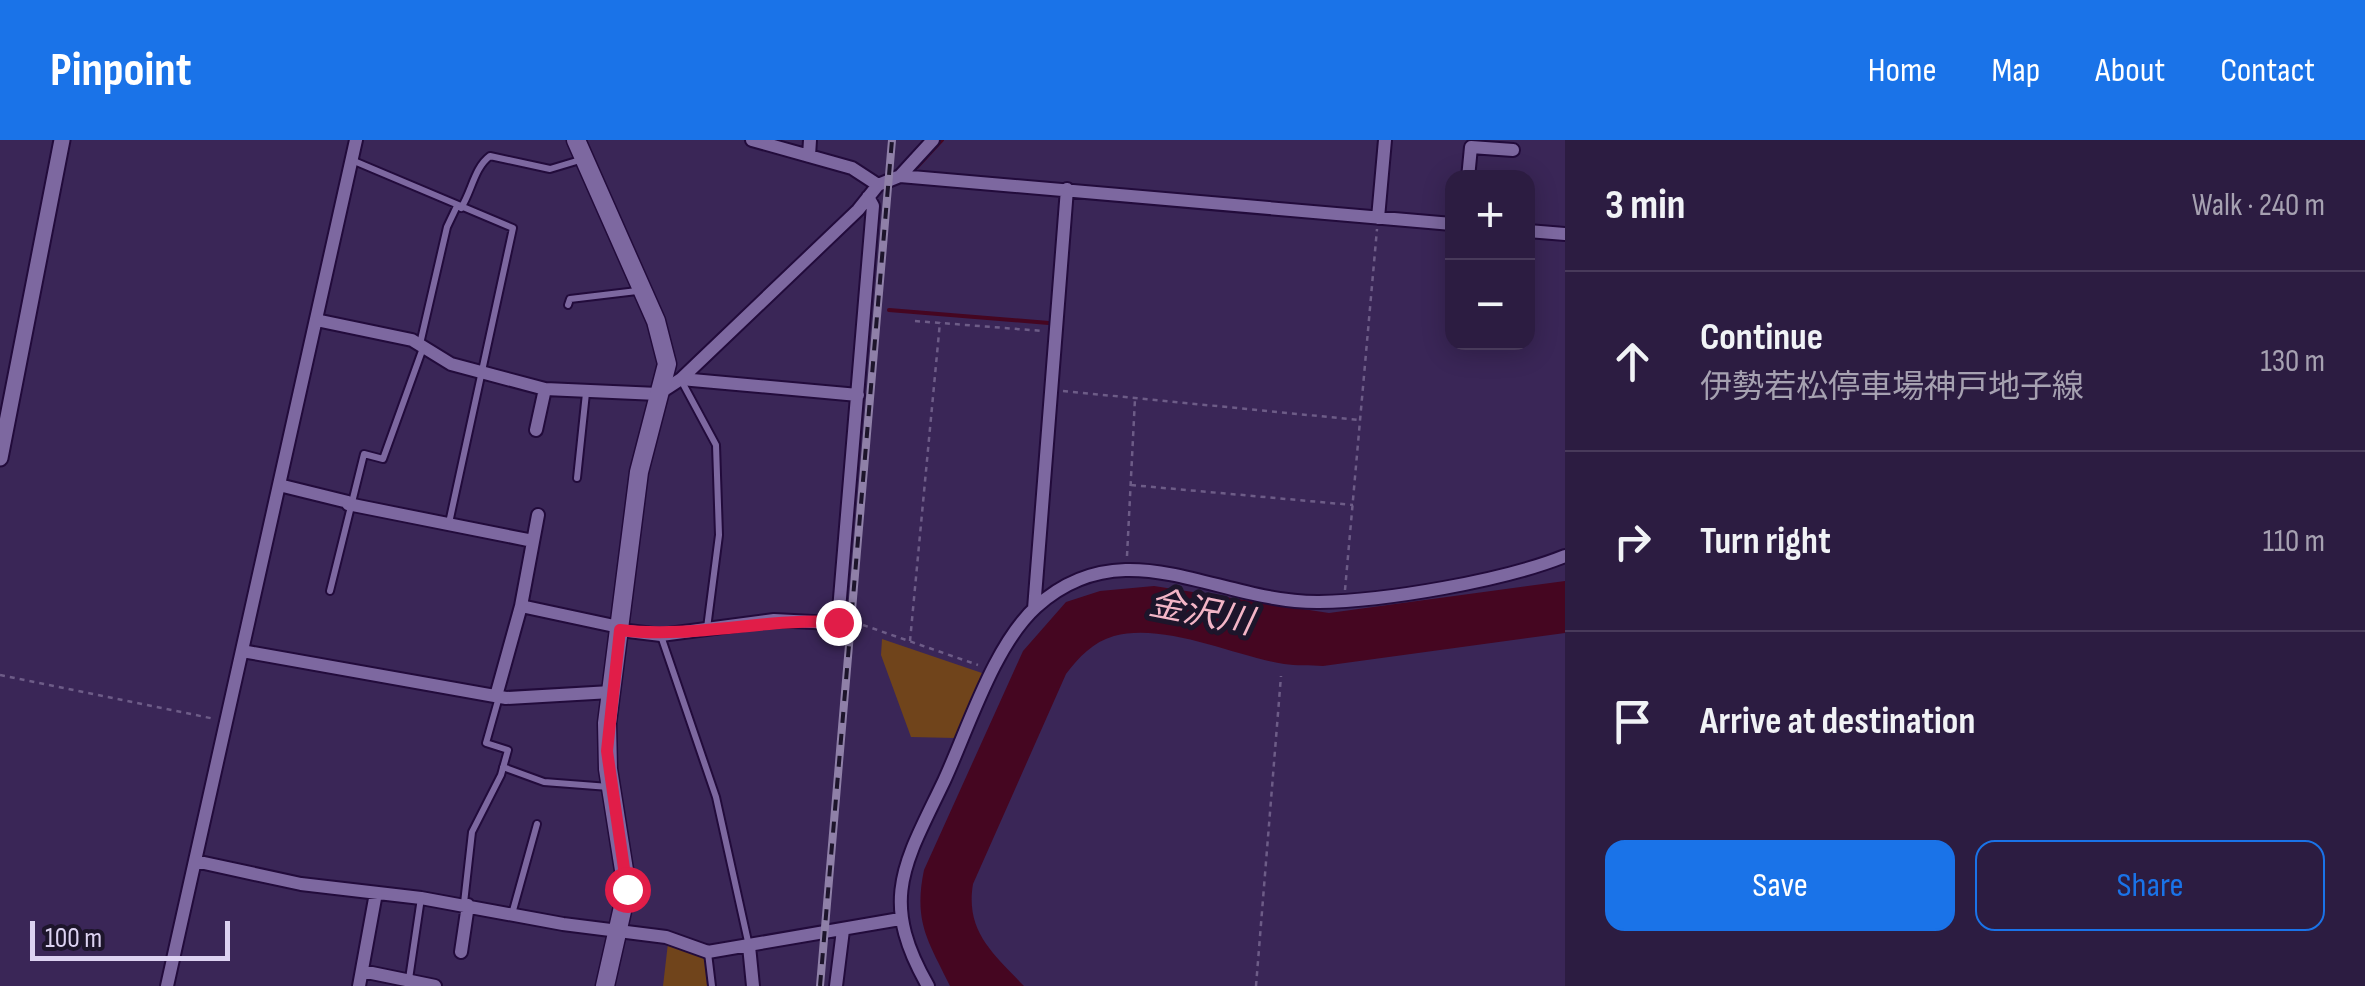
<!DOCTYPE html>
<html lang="en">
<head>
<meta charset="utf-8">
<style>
  :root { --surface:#2c1c41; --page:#38294c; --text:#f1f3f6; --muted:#a6a1b1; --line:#483a5a; --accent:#1a73e8 }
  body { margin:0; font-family:"Sofia Sans Condensed","Noto Sans JP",sans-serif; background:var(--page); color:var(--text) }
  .controls { position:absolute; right:30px; top:30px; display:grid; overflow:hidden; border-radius:20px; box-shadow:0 5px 25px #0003 }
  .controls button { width:90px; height:90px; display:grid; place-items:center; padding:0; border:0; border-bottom:2px solid var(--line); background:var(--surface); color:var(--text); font:50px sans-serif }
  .scale { position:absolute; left:30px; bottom:25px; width:200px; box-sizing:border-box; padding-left:10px; border:5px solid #dcd2f1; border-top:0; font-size:28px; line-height:35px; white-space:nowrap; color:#dcd2f1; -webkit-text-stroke:8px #1d152b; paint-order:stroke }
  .stop { position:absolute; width:30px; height:30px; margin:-22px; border:8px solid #e11d48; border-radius:50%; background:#fff }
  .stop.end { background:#e11d48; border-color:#fff; box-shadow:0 2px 10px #0008 }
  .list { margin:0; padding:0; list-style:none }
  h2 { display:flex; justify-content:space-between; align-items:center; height:130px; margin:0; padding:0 40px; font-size:42px }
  h2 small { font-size:32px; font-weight:400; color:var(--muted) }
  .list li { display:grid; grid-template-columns:65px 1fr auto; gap:30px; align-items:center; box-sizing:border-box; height:180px; padding:0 40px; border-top:2px solid var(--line) }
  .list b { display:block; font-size:38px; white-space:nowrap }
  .list p { margin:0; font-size:32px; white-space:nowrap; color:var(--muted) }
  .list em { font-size:32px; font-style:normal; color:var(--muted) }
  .actions { display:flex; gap:20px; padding:30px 40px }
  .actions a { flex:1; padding:22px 0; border:2px solid var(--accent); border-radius:20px; text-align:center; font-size:35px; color:var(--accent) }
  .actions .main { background:var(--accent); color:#fff }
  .icon { flex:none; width:55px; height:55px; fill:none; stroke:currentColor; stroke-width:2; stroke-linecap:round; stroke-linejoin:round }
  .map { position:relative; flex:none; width:1565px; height:846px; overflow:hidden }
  header { display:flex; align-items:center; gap:60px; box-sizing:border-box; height:140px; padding:0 50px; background:var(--accent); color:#fff }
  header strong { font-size:48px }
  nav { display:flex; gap:55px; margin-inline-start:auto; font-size:35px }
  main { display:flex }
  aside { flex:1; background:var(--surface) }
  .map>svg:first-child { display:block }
  .green { fill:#70441b }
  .water { fill:#450621 }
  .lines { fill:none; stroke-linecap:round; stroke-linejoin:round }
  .stream { stroke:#450621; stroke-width:4 }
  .service-casing { stroke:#220b3b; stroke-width:10 }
  .minor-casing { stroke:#220b3b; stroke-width:16 }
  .tertiary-casing { stroke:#220b3b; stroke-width:19 }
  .secondary-casing { stroke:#220b3b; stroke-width:21 }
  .path { stroke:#6d5c87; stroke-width:2.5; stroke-dasharray:5 5; stroke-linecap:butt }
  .service { stroke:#7d68a0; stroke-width:6 }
  .minor { stroke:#7d68a0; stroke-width:12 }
  .tertiary { stroke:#7d68a0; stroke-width:15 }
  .secondary { stroke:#7d68a0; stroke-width:18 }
  .rail-casing { stroke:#8f80a8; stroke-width:8 }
  .rail { stroke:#1d152b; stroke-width:4; stroke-dasharray:11; stroke-linecap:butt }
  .route { stroke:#e11d48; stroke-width:12 }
  .labels { text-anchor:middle; stroke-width:10; stroke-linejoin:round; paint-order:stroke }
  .water-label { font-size:35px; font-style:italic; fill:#f3b5c6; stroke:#1d152b }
</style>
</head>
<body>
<header>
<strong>Pinpoint</strong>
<nav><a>Home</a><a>Map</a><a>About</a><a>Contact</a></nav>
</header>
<main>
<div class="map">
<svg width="1565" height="846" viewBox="0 0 1565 846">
  <rect width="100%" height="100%" fill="#3a2657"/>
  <!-- green -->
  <path class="green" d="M882,499L982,533L955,598L911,597L881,515Z
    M668,803L705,813L709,846H663Z"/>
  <!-- water -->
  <path class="water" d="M1565,441V493L1323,526C1310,525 1296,526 1284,524C1235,516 1164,482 1114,496C1093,502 1079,517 1066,534L973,744C965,792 994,814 1024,846H950C929,802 913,783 924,730L1023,511L1066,462L1100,451L1154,446L1329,473Z"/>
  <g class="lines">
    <!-- stream -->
    <path class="stream" d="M917,27L942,0
      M889,170L1049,183"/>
    <defs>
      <path id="service" d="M354,21L513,88L449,383
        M461,68C472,51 474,28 490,16L550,29L580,20
        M568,165L570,159L637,151
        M420,204L447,87L457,66
        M681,240L716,305L719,395L707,488
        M577,338L586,253
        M330,451L364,314L383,319L423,208
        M661,496L716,657L749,806
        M503,627L544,642L609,647
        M464,763L472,692L501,635L508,610L486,603L499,557
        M512,774L537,684
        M708,813L712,846
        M409,839L421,758"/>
      <path id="minor" d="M752,0L852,28L878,45
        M809,16L810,0
        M900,36L1452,84
        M1468,38L1471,7L1513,10
        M1378,78L1385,0
        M1528,91L1565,94
        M316,180L412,200L451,224L545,249L658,254L681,239L858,70L878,45L900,36L933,0
        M681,239L858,255
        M536,290L545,249
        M279,345L348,362
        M348,364L533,401
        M521,466L619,487
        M1034,469L1067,49
        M838,482L873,66L868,57
        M620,490L661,495L774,480L852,484
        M242,511L506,558L611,552
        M496,556L521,466L538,375
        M195,721L301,744L421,758L563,784L666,797L708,812L900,779
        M749,806L753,846
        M461,812L468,765
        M362,831L435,846
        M167,846L356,0
        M359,846L376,753
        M836,846L843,790
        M928,846C878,759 905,723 944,641C968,589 994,505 1036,467C1125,386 1217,463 1319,462C1385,461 1503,441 1565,416"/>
      <path id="tertiary" d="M0,318L62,0"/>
      <path id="secondary" d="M576,0L656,181L667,224L639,332L607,583L608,629L627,749L605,846"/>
    </defs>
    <!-- service casing -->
    <use href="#service" class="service-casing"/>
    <!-- minor casing -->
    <use href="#minor" class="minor-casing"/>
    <!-- tertiary casing -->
    <use href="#tertiary" class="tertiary-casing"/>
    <!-- secondary casing -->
    <use href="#secondary" class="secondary-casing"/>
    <!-- path -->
    <path class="path" d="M915,181L1043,191
      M1063,251L1359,280
      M1131,345L1353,365
      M1127,416L1135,259
      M1345,450L1377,89
      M863,485L978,525
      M910,501L940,182
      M0,535L215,579
      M1256,846L1281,536"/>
    <!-- service -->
    <use href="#service" class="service"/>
    <!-- minor -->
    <use href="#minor" class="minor"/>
    <!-- tertiary -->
    <use href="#tertiary" class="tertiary"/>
    <!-- secondary -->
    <use href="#secondary" class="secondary"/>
    <defs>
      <path id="rail" d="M820,846L892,0"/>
    </defs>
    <!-- rail casing -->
    <use href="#rail" class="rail-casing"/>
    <!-- rail -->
    <use href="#rail" class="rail"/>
  </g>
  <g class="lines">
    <!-- route -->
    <path class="route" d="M627,749L607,611L620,490C694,499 763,478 838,482"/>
  </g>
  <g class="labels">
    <!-- water labels -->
    <g class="water-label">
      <text transform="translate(1201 472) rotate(11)" y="12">金沢川</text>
    </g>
  </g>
</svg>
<div class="controls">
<button>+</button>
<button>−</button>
</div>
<div class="scale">100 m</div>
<div class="stop" style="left:627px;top:749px"></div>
<div class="stop end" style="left:838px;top:482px"></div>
</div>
<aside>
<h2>3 min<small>Walk · 240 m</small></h2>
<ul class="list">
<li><svg class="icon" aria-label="ahead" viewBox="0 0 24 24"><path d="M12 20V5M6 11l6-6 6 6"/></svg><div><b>Continue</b><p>伊勢若松停車場神戸地子線</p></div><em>130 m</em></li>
<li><svg class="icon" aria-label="right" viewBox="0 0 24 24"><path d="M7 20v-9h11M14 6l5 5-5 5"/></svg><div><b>Turn right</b></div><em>110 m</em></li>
<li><svg class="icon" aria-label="arrive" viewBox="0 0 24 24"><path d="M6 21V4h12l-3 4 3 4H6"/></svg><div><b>Arrive at destination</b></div></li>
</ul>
<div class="actions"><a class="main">Save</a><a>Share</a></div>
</aside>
</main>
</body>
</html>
